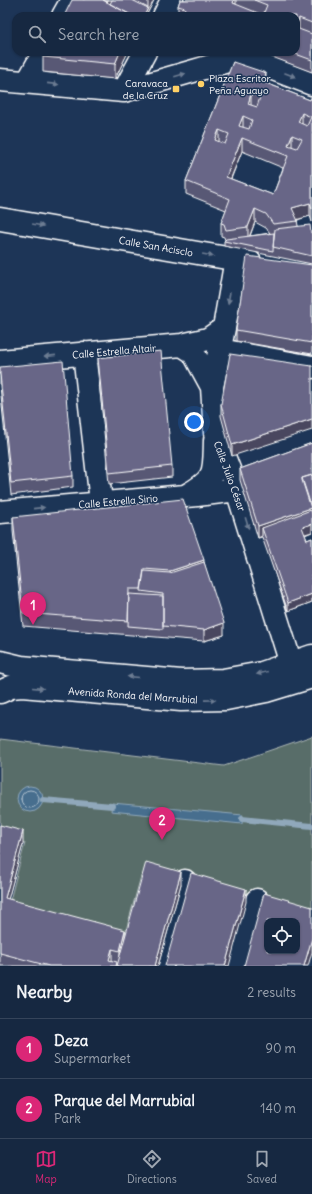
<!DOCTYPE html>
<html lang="en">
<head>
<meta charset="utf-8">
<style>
  :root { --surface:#162841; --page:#1f3048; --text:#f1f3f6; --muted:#9ea6b1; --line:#35445a; --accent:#db2777 }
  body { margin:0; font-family:Delius,sans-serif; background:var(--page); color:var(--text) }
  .controls { position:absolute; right:12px; bottom:12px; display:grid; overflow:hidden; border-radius:8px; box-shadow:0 1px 3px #0004 }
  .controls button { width:36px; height:36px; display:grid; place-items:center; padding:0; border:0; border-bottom:1px solid var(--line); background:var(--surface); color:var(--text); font:20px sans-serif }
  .you { position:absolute; left:194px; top:422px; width:14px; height:14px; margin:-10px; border:3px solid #fff; border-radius:50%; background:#1a73e8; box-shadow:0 0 0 6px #1a73e833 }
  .badge { display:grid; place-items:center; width:26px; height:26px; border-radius:50%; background:var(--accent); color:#fff; font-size:13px; font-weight:700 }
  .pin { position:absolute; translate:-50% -33px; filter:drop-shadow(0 1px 2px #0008) }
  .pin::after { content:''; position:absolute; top:21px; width:14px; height:12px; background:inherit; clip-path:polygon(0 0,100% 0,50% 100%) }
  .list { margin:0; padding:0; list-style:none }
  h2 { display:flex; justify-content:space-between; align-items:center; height:52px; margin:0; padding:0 16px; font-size:17px }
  h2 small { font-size:13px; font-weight:400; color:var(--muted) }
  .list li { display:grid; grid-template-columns:26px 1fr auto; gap:12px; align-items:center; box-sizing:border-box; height:60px; padding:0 16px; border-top:1px solid var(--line) }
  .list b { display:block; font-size:15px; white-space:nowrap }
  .list p { margin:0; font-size:13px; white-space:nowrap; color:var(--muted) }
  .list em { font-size:13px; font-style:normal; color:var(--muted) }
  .icon { flex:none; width:22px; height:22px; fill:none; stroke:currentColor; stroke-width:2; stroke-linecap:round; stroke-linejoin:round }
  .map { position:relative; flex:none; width:312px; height:966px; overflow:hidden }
  .search { position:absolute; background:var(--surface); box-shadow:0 1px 3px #0004; left:12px; right:12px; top:12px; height:44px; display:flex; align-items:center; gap:10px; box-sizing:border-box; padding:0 14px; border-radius:12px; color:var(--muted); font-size:15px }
  .sheet { height:172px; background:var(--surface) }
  nav { display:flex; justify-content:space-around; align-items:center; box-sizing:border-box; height:56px; border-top:1px solid var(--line); background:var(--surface); font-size:11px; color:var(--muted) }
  nav a { display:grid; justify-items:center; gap:2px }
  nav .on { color:var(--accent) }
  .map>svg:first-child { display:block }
  .green { fill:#586d69; stroke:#acb6b4 }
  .water { fill:#466e8e; stroke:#90a8bb }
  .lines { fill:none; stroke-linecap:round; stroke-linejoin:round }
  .shore { stroke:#b5c5d2; stroke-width:1 }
  .stream { stroke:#90a8bb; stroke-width:6 }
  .minor-casing { stroke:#fff; stroke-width:25 }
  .major-casing { stroke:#fff; stroke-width:25 }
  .minor { stroke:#1d3557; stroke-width:22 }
  .major { stroke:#1d3557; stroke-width:22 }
  .wall { fill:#595874; stroke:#fff; fill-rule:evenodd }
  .shaded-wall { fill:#48475e; stroke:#fff }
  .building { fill:#676687; stroke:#fff; fill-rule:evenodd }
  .oneway { fill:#6c7c92 }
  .poi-dot { fill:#ffd166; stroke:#1d3557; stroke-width:1.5 }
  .labels { text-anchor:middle; stroke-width:3; stroke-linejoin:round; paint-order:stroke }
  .poi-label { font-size:10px; fill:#fff; stroke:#1d3557; text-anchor:start }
  .street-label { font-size:10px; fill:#fff; stroke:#1d3557 }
</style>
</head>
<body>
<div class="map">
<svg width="312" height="966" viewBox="0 0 312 966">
  <rect width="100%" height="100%" fill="#1d3557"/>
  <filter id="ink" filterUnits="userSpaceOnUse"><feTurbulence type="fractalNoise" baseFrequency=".025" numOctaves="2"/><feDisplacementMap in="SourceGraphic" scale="8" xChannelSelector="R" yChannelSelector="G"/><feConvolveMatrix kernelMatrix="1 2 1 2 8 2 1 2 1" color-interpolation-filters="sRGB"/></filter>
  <g filter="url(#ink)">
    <!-- green -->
    <path class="green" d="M312,736V915L149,871L141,876L123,941L8,908L25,843L0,836V739L224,766Z"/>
    <!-- water -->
    <path class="water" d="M17 799a13 13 0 1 1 26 0a13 13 0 1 1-26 0Z
      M112,803L243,815L242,824L111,811Z"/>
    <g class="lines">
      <!-- shore -->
      <path class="shore" d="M21 799a9 9 0 1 1 18 0a9 9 0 1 1-18 0Z"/>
      <!-- stream -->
      <path class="stream" d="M43,800L112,806
        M242,819L312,826"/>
      <defs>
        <path id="minor" d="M63,16L72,0
          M164,16L172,0
          M0,80L124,91L242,57L312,84
          M28,81L44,52
          M124,91L145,52
          M0,219L250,262
          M236,259L224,328L212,387L215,433L237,490L291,664
          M182,345L193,352L212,387
          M220,350L312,367
          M84,353L101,502
          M0,361L182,345L208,339L224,328
          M187,495C217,478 214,473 215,440
          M0,512L197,495L237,490
          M162,966L185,881
          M239,966L257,900"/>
        <path id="major" d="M0,662L21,667L181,681L223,680L262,673L312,656
          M0,692L11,687L22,686L181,700L226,699L266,691L312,677"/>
      </defs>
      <!-- minor casing -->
      <use href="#minor" class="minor-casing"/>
      <!-- major casing -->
      <use href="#major" class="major-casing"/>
      <!-- minor -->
      <use href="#minor" class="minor"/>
      <!-- major -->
      <use href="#major" class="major"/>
    </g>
    <!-- wall -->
    <path class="wall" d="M72,0H154L146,16Z
      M180,0H312V72L259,52H296V16H178V6Z
      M45,52H128L115,79L43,72V57Z
      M233,62L266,83L310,100L312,96V222L310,216L297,220L298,226L312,233V264L224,246V241L225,240L224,237L221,236V223L226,210L186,194V181ZM242,151L283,168L273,195L231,179ZM255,222L266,228L270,233L250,236Z
      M312,265V354L236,341V330Z
      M98,358L172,466V477L109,484L98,369Z
      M312,366L232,456L221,416V404Z
      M0,367L73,476V487L11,495L0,386Z
      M312,443V532L305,535L307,540L312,538V602L288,611L262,537L258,538L240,480V469Z
      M13,517L204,562L224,635L204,641L23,626L13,531Z
      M0,825L23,844L8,899L125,936L181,884L158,966H0Z"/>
    <!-- shaded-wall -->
    <path class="shaded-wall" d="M108,0H114L108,13L106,5Z
      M148,0H154L146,16H144L148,8Z
      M234,0H236V4L233,3Z
      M299,18V29L296,36V25Z
      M120,52H128L115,79V64Z
      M266,73V87L263,82Z
      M251,94V108L248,104Z
      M302,113V126L298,122Z
      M243,116V130L239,126Z
      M219,130V143L215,140Z
      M292,135V148L288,145Z
      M242,138V151L226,190V177Z
      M310,203V216L292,221V208Z
      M255,209V222L248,240V227Z
      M312,419V430L232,456V445Z
      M311,508V519L262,528V536L258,538V526Z
      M312,524V532L302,535V527Z
      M204,560V573L170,584V571Z
      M312,594V602L288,611V603Z
      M224,623V635L204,641V630Z
      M23,831V844L5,911V898Z
      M181,872V884L158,966H155Z
      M246,889V902L229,966H225Z
      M125,930V944L120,964V951Z
      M312,938V952L308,966H304Z
      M112,949V962L109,960Z"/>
    <!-- building -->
    <path class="building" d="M72,0H103L133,16H64Z
      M103,0H108L107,2Z
      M112,0H132L148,8L144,16H133L110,4Z
      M180,0H234L233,3L263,15L267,5L254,0H312V23L299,18L296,25V16H194L183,12L185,8L178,6Z
      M296,28L312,34V60L290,52H296Z
      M45,52H120L115,64L43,57Z
      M233,62L266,73L263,82L310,100L312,96V209L310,203L292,208L298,221L273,224L266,214L255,209L248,227L226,230L224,224L221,223L230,199L186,181ZM251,94L260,97L257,107L248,104ZM302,113L311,117L307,126L298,122ZM243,116L252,120L249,129L239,126ZM219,130L229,134L225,144L215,140ZM292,135L302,139L297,148L288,145ZM242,138L288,156L273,195L226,177Z
      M310,225L311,233H312V256L273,247L275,229Z
      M274,233L273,251L224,241L226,239Z
      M247,256L312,265V343L236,330Z
      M161,351L172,466L109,473L98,358Z
      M230,354L312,366V419L232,445L221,404Z
      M63,361L73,476L11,483L0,374V367Z
      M312,443V475L302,478V480L311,508L258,526L240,469Z
      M312,475V509L302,478Z
      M183,499L204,560L170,571L144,569L141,589H129L128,621L23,613L13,517Z
      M311,510L312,514V524L302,527L307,540L312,538V594L288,603L262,528Z
      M204,562L224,623L204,630L163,626V594L141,591L144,571L170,573Z
      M129,594L163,596V629L128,626Z
      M0,825L23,831L5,898L125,930L120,951L112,949L109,960L117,962L116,966H49L0,953Z
      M146,862L181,872L155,966H117Z
      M191,873L246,889L225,966H165Z
      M264,893L312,907V938L304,966H244ZM267,921H297V951H267Z"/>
    <!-- one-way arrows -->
    <defs><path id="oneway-solid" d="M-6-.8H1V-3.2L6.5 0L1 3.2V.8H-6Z"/></defs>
    <g class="oneway">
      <use href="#oneway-solid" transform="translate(180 75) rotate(-16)"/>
      <use href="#oneway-solid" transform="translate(290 75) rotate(21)"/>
      <use href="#oneway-solid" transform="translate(53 84) rotate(6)"/>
      <use href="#oneway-solid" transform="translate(38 225) rotate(10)"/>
      <use href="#oneway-solid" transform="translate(208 255) rotate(10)"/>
      <use href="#oneway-solid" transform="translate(229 298) rotate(99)"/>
      <use href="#oneway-solid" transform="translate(50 356) rotate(174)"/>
      <use href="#oneway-solid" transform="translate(39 508) rotate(-6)"/>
      <use href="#oneway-solid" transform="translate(247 523) rotate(73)"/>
      <use href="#oneway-solid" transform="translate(262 673) rotate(166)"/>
      <use href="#oneway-solid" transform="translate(133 677) rotate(-175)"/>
      <use href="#oneway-solid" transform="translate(38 688) rotate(5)"/>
      <use href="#oneway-solid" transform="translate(210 700) rotate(-1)"/>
    </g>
  </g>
  <!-- markers -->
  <g class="poi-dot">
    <circle cx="201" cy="84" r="4"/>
    <rect x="172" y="85" width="8" height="8" rx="2"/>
  </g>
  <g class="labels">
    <!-- poi labels -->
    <g class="poi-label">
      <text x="209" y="82">Plaza Escritor<tspan x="209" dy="12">Peña Aguayo</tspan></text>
      <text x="168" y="87" text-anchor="end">Caravaca<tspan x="168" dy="12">de la Cruz</tspan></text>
    </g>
    <!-- street labels -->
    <g class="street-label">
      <text transform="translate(156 246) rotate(10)" y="4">Calle San Acisclo</text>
      <text transform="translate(114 351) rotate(-5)" y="4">Calle Estrella Altair</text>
      <text transform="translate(230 476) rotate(70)" y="4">Calle Julio César</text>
      <text transform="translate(118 501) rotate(-5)" y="4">Calle Estrella Sirio</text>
      <text transform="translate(133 695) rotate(4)" y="4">Avenida Ronda del Marrubial</text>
    </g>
  </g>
</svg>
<div class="controls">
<button><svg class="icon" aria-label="locate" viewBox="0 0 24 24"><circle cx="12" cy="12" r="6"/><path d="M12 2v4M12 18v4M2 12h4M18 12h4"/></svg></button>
</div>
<div class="you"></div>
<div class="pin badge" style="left:33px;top:625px">1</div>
<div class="pin badge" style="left:162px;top:840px">2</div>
<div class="search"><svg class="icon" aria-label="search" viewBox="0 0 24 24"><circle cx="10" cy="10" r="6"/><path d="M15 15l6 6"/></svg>Search here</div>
</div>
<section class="sheet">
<h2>Nearby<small>2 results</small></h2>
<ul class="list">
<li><span class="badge">1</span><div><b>Deza</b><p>Supermarket</p></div><em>90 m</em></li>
<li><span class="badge">2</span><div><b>Parque del Marrubial</b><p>Park</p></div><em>140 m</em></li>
</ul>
</section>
<nav>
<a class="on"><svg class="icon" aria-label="map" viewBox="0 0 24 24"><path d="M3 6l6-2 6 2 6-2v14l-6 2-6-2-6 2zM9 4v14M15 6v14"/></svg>Map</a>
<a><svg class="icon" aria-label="directions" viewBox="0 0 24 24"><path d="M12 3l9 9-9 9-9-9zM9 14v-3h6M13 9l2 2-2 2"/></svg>Directions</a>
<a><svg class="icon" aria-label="saved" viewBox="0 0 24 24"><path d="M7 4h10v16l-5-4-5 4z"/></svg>Saved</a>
</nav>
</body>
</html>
